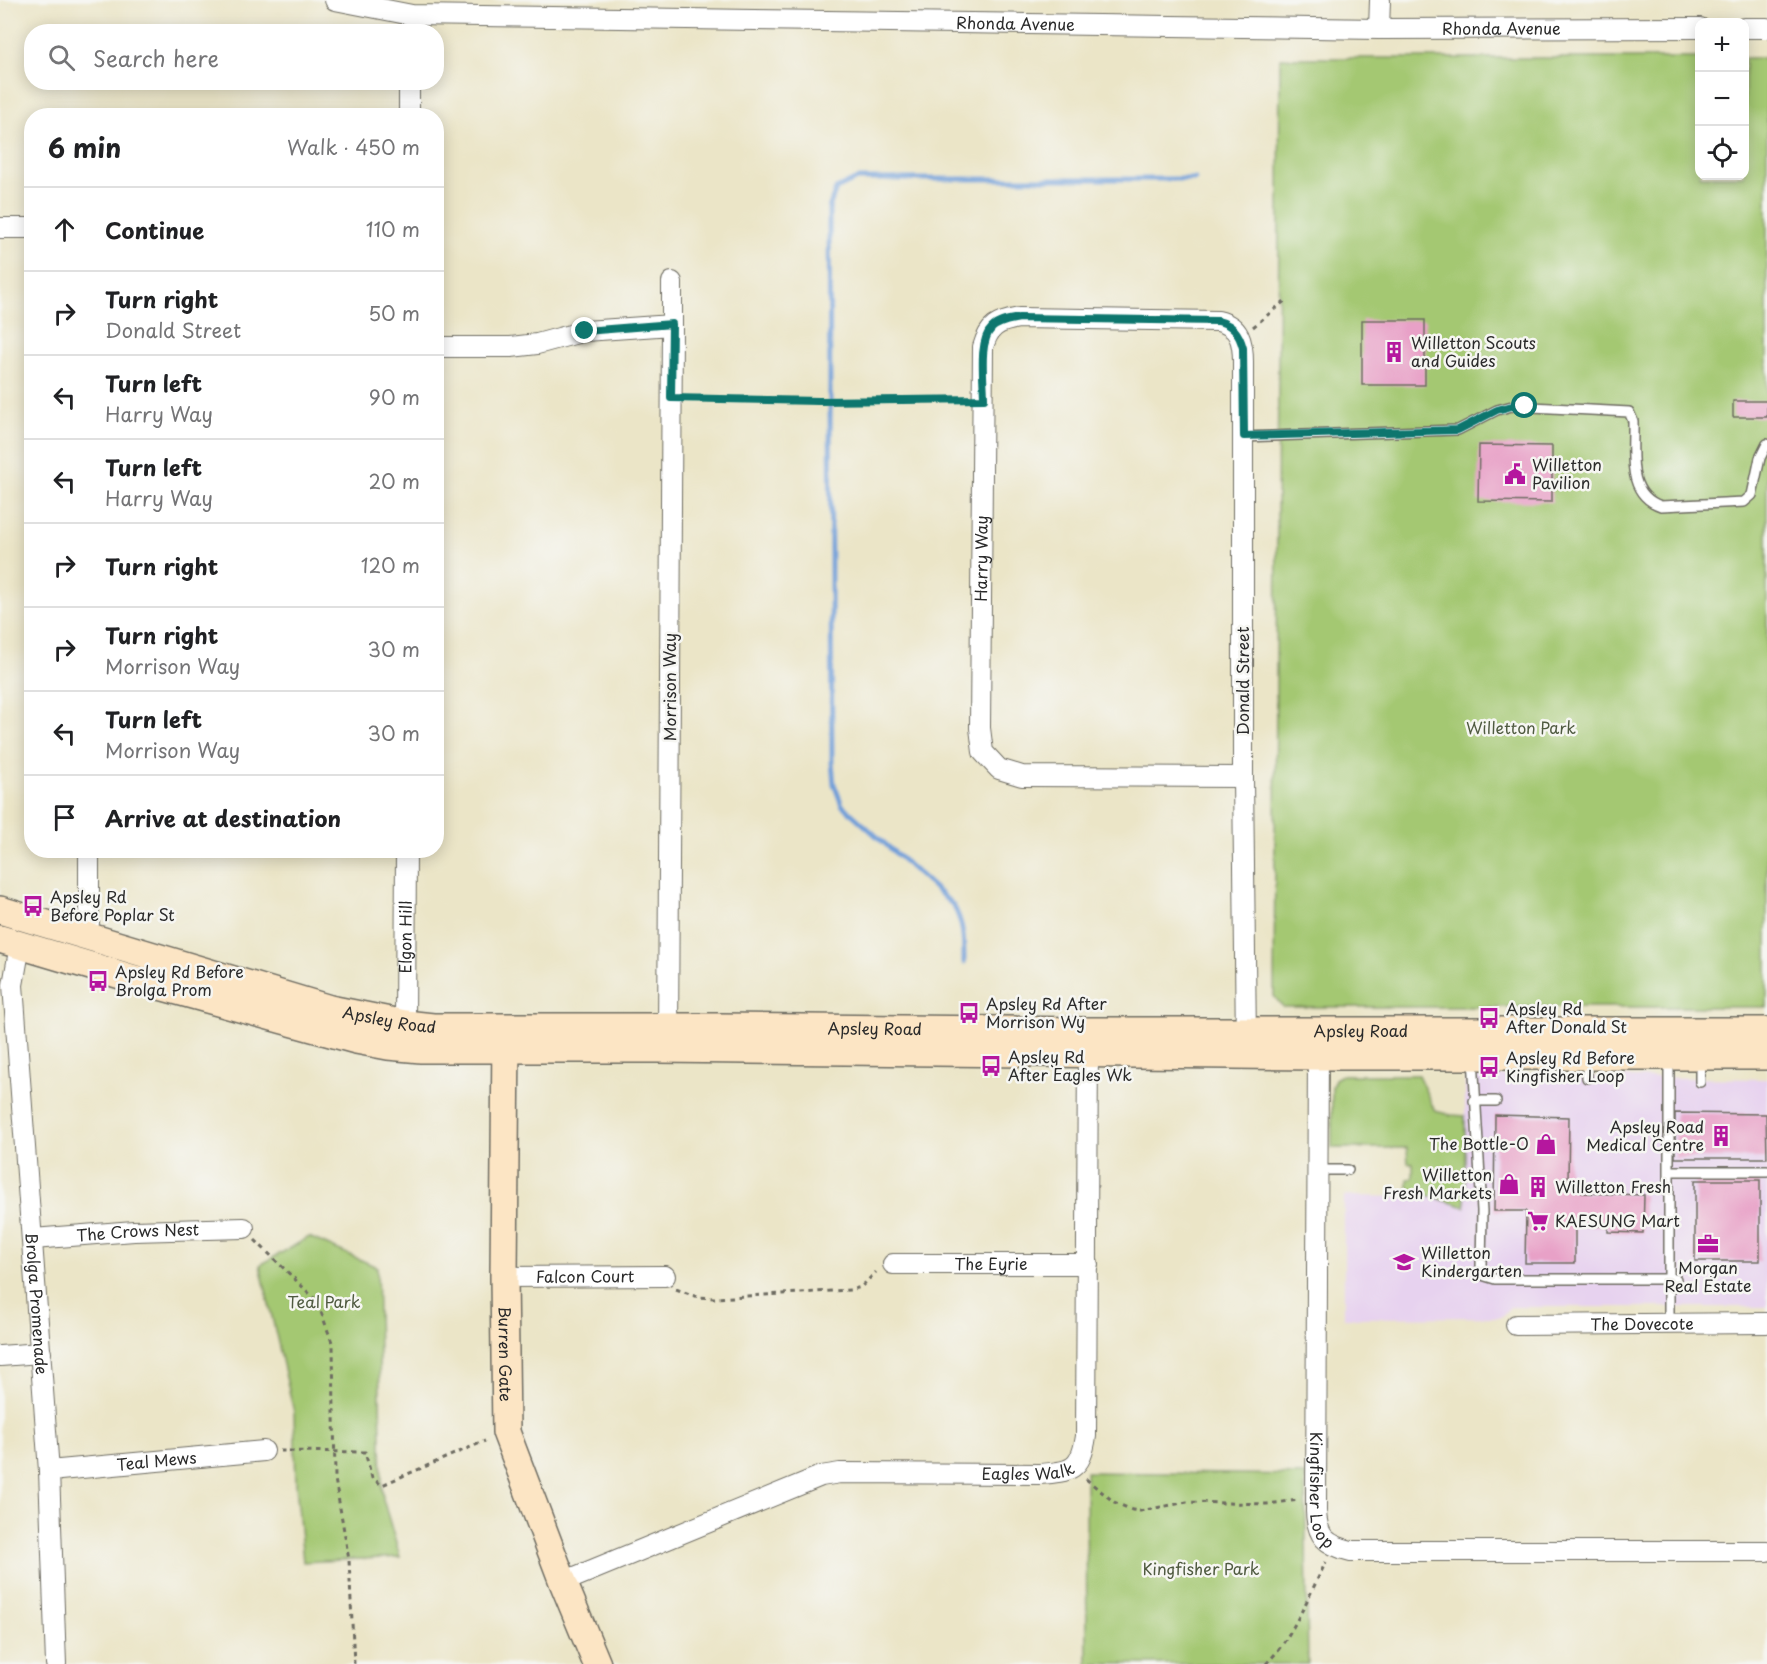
<!DOCTYPE html>
<html lang="en">
<head>
<meta charset="utf-8">
<style>
  :root { --surface:#fff; --page:#f6f6f6; --text:#202124; --muted:#757577; --line:#e0e0e0 }
  body { margin:0; font-family:"Playpen Sans",sans-serif; background:var(--page); color:var(--text) }
  .controls { position:absolute; right:18px; top:18px; display:grid; overflow:hidden; border-radius:12px; box-shadow:0 3px 15px #0003 }
  .controls button { width:54px; height:54px; display:grid; place-items:center; padding:0; border:0; border-bottom:2px solid var(--line); background:var(--surface); color:var(--text); font:30px sans-serif }
  .stop { position:absolute; width:18px; height:18px; margin:-14px; border:4px solid #0f766e; border-radius:50%; background:#fff }
  .stop.end { background:#0f766e; border-color:#fff; box-shadow:0 2px 6px #0008 }
  .list { margin:0; padding:0; list-style:none }
  h2 { display:flex; justify-content:space-between; align-items:center; height:78px; margin:0; padding:0 24px; font-size:26px }
  h2 small { font-size:20px; font-weight:400; color:var(--muted) }
  .list li { display:grid; grid-template-columns:39px 1fr auto; gap:18px; align-items:center; box-sizing:border-box; height:84px; padding:0 24px; border-top:2px solid var(--line) }
  .list b { display:block; font-size:22px; white-space:nowrap }
  .list p { margin:0; font-size:20px; white-space:nowrap; color:var(--muted) }
  .list em { font-size:20px; font-style:normal; color:var(--muted) }
  .icon { flex:none; width:33px; height:33px; fill:none; stroke:currentColor; stroke-width:2; stroke-linecap:round; stroke-linejoin:round }
  .map { position:relative; flex:none; width:1767px; height:1664px; overflow:hidden }
  .search { position:absolute; background:var(--surface); box-shadow:0 3px 15px #0003; left:24px; top:24px; width:420px; height:66px; display:flex; align-items:center; gap:15px; box-sizing:border-box; padding:0 21px; border-radius:24px; color:var(--muted); font-size:22px }
  .panel { position:absolute; background:var(--surface); box-shadow:0 3px 15px #0003; left:24px; top:108px; width:420px; height:750px; border-radius:24px }
  .map>svg:first-child { display:block }
  .built { fill:#e7d2ef }
  .green { fill:#a4c872; stroke:#687a4e; stroke-width:1.5 }
  .lines { fill:none; stroke-linecap:round; stroke-linejoin:round }
  .stream { stroke:#709ed8; stroke-width:5 }
  .building { fill:#e8a1c7 }
  .lane-casing { stroke:#6e6c62; stroke-width:12 }
  .street-casing { stroke:#6e6c62; stroke-width:22 }
  .secondary-casing { stroke:#6e6c62; stroke-width:30 }
  .path { stroke:#6e6c62; stroke-width:3; stroke-dasharray:4.5 4.5; stroke-linecap:butt }
  .lane { stroke:#fff; stroke-width:9 }
  .street { stroke:#fff; stroke-width:20 }
  .secondary { stroke:#fce5c4; stroke-width:27 }
  .route { stroke:#0f766e; stroke-width:8 }
  .labels { text-anchor:middle; stroke-width:5; stroke-linejoin:round; paint-order:stroke }
  .street-label { font-size:16px; fill:#2b2b2b; stroke:#f6f6f2 }
  .poi-label { font-size:16px; fill:#2b2b2b; stroke:#f6f6f2; text-anchor:start }
  .park-label { font-size:16px; fill:#4f5a40; stroke:#f6f6f2 }
</style>
</head>
<body>
<div class="map">
<svg width="1767" height="1664" viewBox="0 0 1767 1664">
  <rect width="100%" height="100%" fill="#f6f6f2"/>
  <filter id="ink" filterUnits="userSpaceOnUse"><feTurbulence type="fractalNoise" baseFrequency=".0167" numOctaves="2"/><feDisplacementMap in="SourceGraphic" scale="12" xChannelSelector="R" yChannelSelector="G"/><feConvolveMatrix kernelMatrix="1 2 1 2 8 2 1 2 1" color-interpolation-filters="sRGB"/></filter>
  <filter id="wash" filterUnits="userSpaceOnUse"><feTurbulence type="fractalNoise" baseFrequency=".008" numOctaves="4" result="noise"/><feDisplacementMap in="SourceGraphic" scale="24" xChannelSelector="R" yChannelSelector="G"/><feGaussianBlur stdDeviation="1.35" result="paint"/><feColorMatrix in="noise" values="0 0 0 0 0 0 0 0 0 0 0 0 0 0 0 0 0 1.4 0 .05"/><feComposite in="paint" operator="in"/></filter>
  <g filter="url(#wash)">
    <rect width="100%" height="100%" fill="#ebe5c7"/>
    <!-- built -->
    <path class="built" d="M1465,1075L1767,1079V1307H1510L1501,1317L1344,1318V1196L1407,1197L1408,1189L1465,1206Z"/>
    <!-- green -->
    <path class="green" d="M1280,58H1699L1700,176H1744L1745,58H1767V1007H1283L1274,996Z
      M1342,1075H1418L1435,1111L1451,1115L1465,1116V1207L1408,1189V1179L1413,1178V1163H1408L1407,1148H1332V1087L1335,1079Z
      M309,1237L377,1267L382,1485L383,1499L400,1557L303,1562L296,1484L294,1412L260,1265Z
      M1086,1472L1305,1475L1308,1664H1087Z"/>
    <g class="lines">
      <!-- stream -->
      <path class="stream" d="M964,962C964,940 964,924 953,905L842,805L834,784L832,762L829,208L836,189L857,179H1195"/>
    </g>
    <g id="blocks">
      <!-- building -->
      <path class="building" d="M1362,320H1425V385H1362Z
        M1733,401H1767V417H1733Z
        M1479,445L1552,446V502L1478,501Z
        M1675,1113L1766,1114L1767,1158H1675Z
        M1495,1115L1569,1117L1568,1180H1582V1193L1644,1195L1643,1233L1608,1232V1226L1575,1225V1263H1525L1526,1211H1494Z
        M1695,1180H1760V1261H1695Z"/>
    </g>
  </g>
  <g filter="url(#ink)">
    <use href="#blocks" fill-opacity="0" stroke="#6e6c62" stroke-width="1.5"/>
    <g class="lines">
      <defs>
        <path id="lane" d="M1243,437L1458,430L1497,410L1512,406L1629,412L1633,421C1634,452 1625,494 1661,506L1744,502L1752,495L1760,458L1767,444
          M1473,1057L1482,1211L1481,1267L1485,1276L1495,1279H1676
          M1587,1058V1078
          M1669,1058V1324
          M1700,1058V1082
          M1474,1101H1496
          M1318,1170H1348
          M1669,1171H1767"/>
        <g id="street">
          <path id="s1" d="M335,0L412,15L1379,29L1700,28"/>
          <path d="M1744,28H1767"/>
          <path d="M1379,29L1380,0"/>
          <path d="M409,116V82"/>
          <path d="M0,228H32"/>
          <path d="M672,282V325"/>
          <path d="M436,347H511L537,344L585,331L672,325L668,1041"/>
          <path id="s2" d="M1243,777L1022,776L999,769L983,752L980,728L983,347C989,326 997,322 1019,318L1218,321C1240,326 1243,342 1243,362V777L1246,1043"/>
          <path d="M86,935L89,923V850"/>
          <path id="s3" d="M20,945L13,985L49,1471L56,1664"/>
          <path id="s4" d="M405,1024L406,850"/>
          <path id="s5" d="M1318,1045L1316,1511C1317,1537 1326,1545 1351,1551H1767"/>
          <path id="s6" d="M33,1239L134,1231L244,1228"/>
          <path id="s7" d="M893,1264H1088"/>
          <path id="s8" d="M504,1277L665,1276"/>
          <path id="s9" d="M1516,1325L1767,1323"/>
          <path d="M0,1356L41,1353"/>
          <path id="s10" d="M49,1471L264,1451"/>
          <path id="s11" d="M563,1582L821,1476L840,1473L1039,1474C1071,1472 1081,1470 1086,1436L1088,1040"/>
        </g>
        <g id="secondary">
          <path id="s12" d="M0,910L330,1009L405,1024L433,1027H719L1088,1031H1767"/>
          <path d="M0,939L131,978L356,1040L388,1046L421,1049H658L1318,1056H1767"/>
          <path id="s13" d="M506,1032L504,1277L506,1432L563,1582L597,1664"/>
        </g>
      </defs>
      <!-- lane casing -->
      <use href="#lane" class="lane-casing"/>
      <!-- street casing -->
      <use href="#street" class="street-casing"/>
      <!-- secondary casing -->
      <use href="#secondary" class="secondary-casing"/>
      <!-- path -->
      <path class="path" d="M1253,327L1287,299
        M688,398L819,401L966,399
        M255,1240L317,1301L333,1345L335,1479L349,1560L354,1664
        M676,1289L698,1297L714,1298L850,1290L861,1287L876,1272
        M280,1451L365,1452L372,1478L382,1485L485,1441
        M1086,1479L1114,1502L1132,1510L1140,1511L1187,1502L1267,1504L1299,1500
        M1266,1664C1291,1640 1310,1593 1326,1562"/>
      <!-- lane -->
      <use href="#lane" class="lane"/>
      <!-- street -->
      <use href="#street" class="street"/>
      <!-- secondary -->
      <use href="#secondary" class="secondary"/>
    </g>
  </g>
  <g class="lines" filter="url(#ink)">
    <!-- route -->
    <path class="route" d="M585,331L672,324L671,398L819,401L984,399C984,380 978,341 992,328C999,321 1010,320 1019,318L1218,321C1233,325 1239,333 1243,348L1244,436L1458,430L1497,410L1512,406H1525"/>
  </g>
  <!-- icons -->
  <defs>
    <symbol id="building-bare" viewBox="-9 -9 18 18"><path d="M-4-6H4V6H1V3H-1V6H-4ZM-2.5-4.3h1.7v1.8h-1.7ZM.8-4.3h1.7v1.8H.8ZM-2.5-1h1.7V.8h-1.7ZM.8-1h1.7V.8H.8Z" fill="#b5179e" stroke="#f6f6f2" stroke-width="2.5" paint-order="stroke"/></symbol>
    <symbol id="civic-bare" viewBox="-9 -9 18 18"><path d="M-.6-6.5H3V-4.5H.6V-3L4-1V1h2V6H-6V1h2V-1L-.6-3ZM-1.2 2.5V6h2.4V2.5Z" fill="#b5179e" stroke="#f6f6f2" stroke-width="2.5" paint-order="stroke"/></symbol>
    <symbol id="bus-bare" viewBox="-9 -9 18 18"><path d="M-5-6H5V4H4V6H2V4H-2V6H-4V4H-5ZM-3.5-4V0h7V-4ZM-3.5 1.2v1.5H-2V1.2ZM2 1.2v1.5H3.5V1.2Z" fill="#b5179e" stroke="#f6f6f2" stroke-width="2.5" paint-order="stroke"/></symbol>
    <symbol id="shop-bare" viewBox="-9 -9 18 18"><path d="M-5-2.5h2.3a2.7 3.5 0 0 1 5.4 0H5L5.5 6h-11ZM-1.5-2.5h3a1.5 2.3 0 0 0-3 0Z" fill="#b5179e" stroke="#f6f6f2" stroke-width="2.5" paint-order="stroke"/></symbol>
    <symbol id="supermarket-bare" viewBox="-9 -9 18 18"><path d="M-6-5.5h2.5l.6 2H6L4.5 2H-2.5L-4.4-4H-6ZM-1.5 3.2a1.3 1.3 0 1 0 .1 0ZM3 3.2a1.3 1.3 0 1 0 .1 0Z" fill="#b5179e" stroke="#f6f6f2" stroke-width="2.5" paint-order="stroke"/></symbol>
    <symbol id="office-bare" viewBox="-9 -9 18 18"><path d="M-6-3h4V-5.5h4V-3h4V5H-6ZM-1-4.5V-3h2v-1.5ZM-6 0V1H6V0Z" fill="#b5179e" stroke="#f6f6f2" stroke-width="2.5" paint-order="stroke"/></symbol>
    <symbol id="school-bare" viewBox="-9 -9 18 18"><path d="M0-5L7-2L0 1L-7-2ZM-4 1L0 2.5L4 1V4Q0 6-4 4Z" fill="#b5179e" stroke="#f6f6f2" stroke-width="2.5" paint-order="stroke"/></symbol>
  </defs>
  <g fill-rule="evenodd">
    <use href="#building-bare" x="1379" y="337" width="30" height="30"/>
    <use href="#civic-bare" x="1500" y="459" width="30" height="30"/>
    <use href="#bus-bare" x="18" y="891" width="30" height="30"/>
    <use href="#bus-bare" x="83" y="966" width="30" height="30"/>
    <use href="#bus-bare" x="954" y="998" width="30" height="30"/>
    <use href="#bus-bare" x="1474" y="1003" width="30" height="30"/>
    <use href="#bus-bare" x="976" y="1051" width="30" height="30"/>
    <use href="#bus-bare" x="1474" y="1052" width="30" height="30"/>
    <use href="#building-bare" x="1706" y="1121" width="30" height="30"/>
    <use href="#shop-bare" x="1531" y="1129" width="30" height="30"/>
    <use href="#shop-bare" x="1494" y="1169" width="30" height="30"/>
    <use href="#building-bare" x="1523" y="1172" width="30" height="30"/>
    <use href="#supermarket-bare" x="1523" y="1206" width="30" height="30"/>
    <use href="#office-bare" x="1693" y="1229" width="30" height="30"/>
    <use href="#school-bare" x="1389" y="1247" width="30" height="30"/>
  </g>
  <g class="labels">
    <!-- street labels -->
    <g class="street-label">
      <text dy="6" stroke="none"><textPath href="#s1" startOffset="682">Rhonda Avenue</textPath></text>
      <text dy="6" stroke="none"><textPath href="#s1" startOffset="1168">Rhonda Avenue</textPath></text>
      <text dy="6" stroke="none"><textPath href="#s2" startOffset="462">Harry Way</textPath></text>
      <text transform="translate(1243 681) rotate(-90)" y="6">Donald Street</text>
      <text transform="translate(670 687) rotate(-90)" y="6">Morrison Way</text>
      <text dy="6" stroke="none"><textPath href="#s4" startOffset="87">Elgon Hill</textPath></text>
      <text dy="6" stroke="none"><textPath href="#s12" startOffset="405">Apsley Road</textPath></text>
      <text dy="6" stroke="none"><textPath href="#s12" startOffset="891">Apsley Road</textPath></text>
      <text dy="6" stroke="none"><textPath href="#s12" startOffset="1377">Apsley Road</textPath></text>
      <text dy="6" stroke="none"><textPath href="#s6" startOffset="105">The Crows Nest</textPath></text>
      <text dy="6" stroke="none"><textPath href="#s7" startOffset="98">The Eyrie</textPath></text>
      <text dy="6" stroke="none"><textPath href="#s8" startOffset="81">Falcon Court</textPath></text>
      <text dy="6" stroke="none"><textPath href="#s3" startOffset="360">Brolga Promenade</textPath></text>
      <text dy="6" stroke="none"><textPath href="#s9" startOffset="126">The Dovecote</textPath></text>
      <text dy="6" stroke="none"><textPath href="#s13" startOffset="322">Burren Gate</textPath></text>
      <text dy="6" stroke="none"><textPath href="#s10" startOffset="108">Teal Mews</textPath></text>
      <text dy="6" stroke="none"><textPath href="#s11" startOffset="486">Eagles Walk</textPath></text>
      <text dy="6" stroke="none"><textPath href="#s5" startOffset="446">Kingfisher Loop</textPath></text>
    </g>
    <!-- poi labels -->
    <g class="poi-label">
      <text x="1411" y="349">Willetton Scouts<tspan x="1411" dy="18">and Guides</tspan></text>
      <text x="1532" y="471">Willetton<tspan x="1532" dy="18">Pavilion</tspan></text>
      <text x="50" y="903">Apsley Rd<tspan x="50" dy="18">Before Poplar St</tspan></text>
      <text x="115" y="978">Apsley Rd Before<tspan x="115" dy="18">Brolga Prom</tspan></text>
      <text x="986" y="1010">Apsley Rd After<tspan x="986" dy="18">Morrison Wy</tspan></text>
      <text x="1506" y="1015">Apsley Rd<tspan x="1506" dy="18">After Donald St</tspan></text>
      <text x="1008" y="1063">Apsley Rd<tspan x="1008" dy="18">After Eagles Wk</tspan></text>
      <text x="1506" y="1064">Apsley Rd Before<tspan x="1506" dy="18">Kingfisher Loop</tspan></text>
      <text x="1704" y="1133" text-anchor="end">Apsley Road<tspan x="1704" dy="18">Medical Centre</tspan></text>
      <text x="1529" y="1150" text-anchor="end">The Bottle-O</text>
      <text x="1492" y="1181" text-anchor="end">Willetton<tspan x="1492" dy="18">Fresh Markets</tspan></text>
      <text x="1555" y="1193">Willetton Fresh</text>
      <text x="1555" y="1227">KAESUNG Mart</text>
      <text x="1421" y="1259">Willetton<tspan x="1421" dy="18">Kindergarten</tspan></text>
      <text x="1708" y="1274" text-anchor="middle">Morgan<tspan x="1708" dy="18">Real Estate</tspan></text>
    </g>
    <!-- park labels -->
    <g class="park-label">
      <text x="1521" y="734">Willetton Park</text>
      <text x="324" y="1308">Teal Park</text>
      <text x="1201" y="1575">Kingfisher Park</text>
    </g>
  </g>
</svg>
<div class="controls">
<button>+</button>
<button>−</button>
<button><svg class="icon" aria-label="locate" viewBox="0 0 24 24"><circle cx="12" cy="12" r="6"/><path d="M12 2v4M12 18v4M2 12h4M18 12h4"/></svg></button>
</div>
<div class="stop" style="left:1525px;top:406px"></div>
<div class="stop end" style="left:585px;top:331px"></div>
<div class="search"><svg class="icon" aria-label="search" viewBox="0 0 24 24"><circle cx="10" cy="10" r="6"/><path d="M15 15l6 6"/></svg>Search here</div>
<section class="panel">
<h2>6 min<small>Walk · 450 m</small></h2>
<ul class="list">
<li><svg class="icon" aria-label="ahead" viewBox="0 0 24 24"><path d="M12 20V5M6 11l6-6 6 6"/></svg><div><b>Continue</b></div><em>110 m</em></li>
<li><svg class="icon" aria-label="right" viewBox="0 0 24 24"><path d="M7 20v-9h11M14 6l5 5-5 5"/></svg><div><b>Turn right</b><p>Donald Street</p></div><em>50 m</em></li>
<li><svg class="icon" aria-label="left" viewBox="0 0 24 24"><path d="M17 20v-9H6M10 6l-5 5 5 5"/></svg><div><b>Turn left</b><p>Harry Way</p></div><em>90 m</em></li>
<li><svg class="icon" aria-label="left" viewBox="0 0 24 24"><path d="M17 20v-9H6M10 6l-5 5 5 5"/></svg><div><b>Turn left</b><p>Harry Way</p></div><em>20 m</em></li>
<li><svg class="icon" aria-label="right" viewBox="0 0 24 24"><path d="M7 20v-9h11M14 6l5 5-5 5"/></svg><div><b>Turn right</b></div><em>120 m</em></li>
<li><svg class="icon" aria-label="right" viewBox="0 0 24 24"><path d="M7 20v-9h11M14 6l5 5-5 5"/></svg><div><b>Turn right</b><p>Morrison Way</p></div><em>30 m</em></li>
<li><svg class="icon" aria-label="left" viewBox="0 0 24 24"><path d="M17 20v-9H6M10 6l-5 5 5 5"/></svg><div><b>Turn left</b><p>Morrison Way</p></div><em>30 m</em></li>
<li><svg class="icon" aria-label="arrive" viewBox="0 0 24 24"><path d="M6 21V4h12l-3 4 3 4H6"/></svg><div><b>Arrive at destination</b></div></li>
</ul>
</section>
</div>
</body>
</html>
